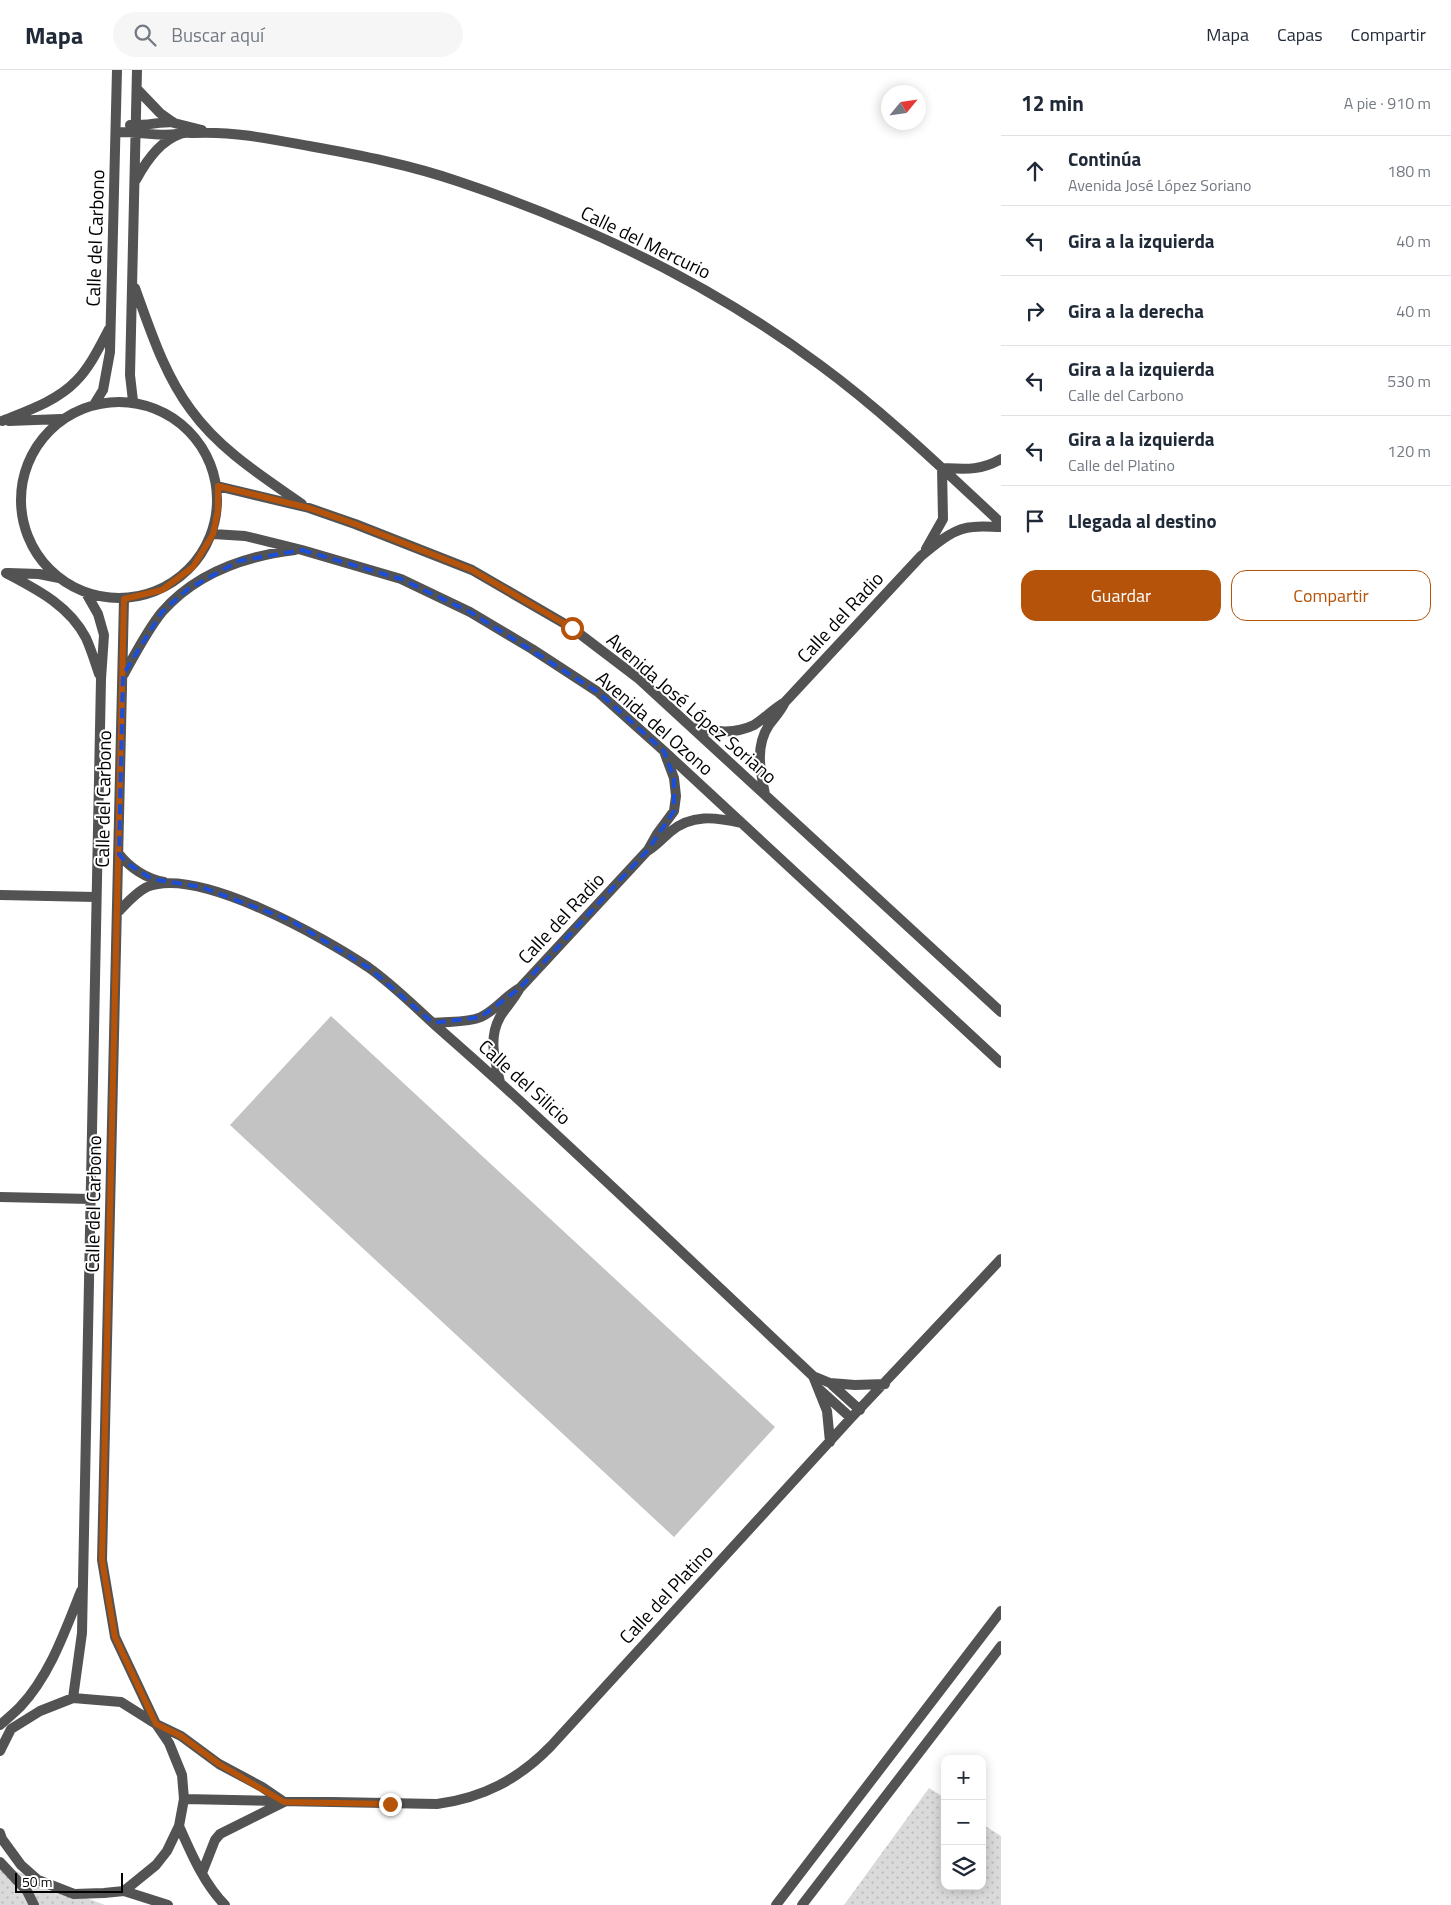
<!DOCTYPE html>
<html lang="es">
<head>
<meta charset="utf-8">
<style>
  :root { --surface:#fff; --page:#f6f6f7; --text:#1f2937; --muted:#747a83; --line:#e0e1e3; --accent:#b45309 }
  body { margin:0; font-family:"Titillium Web",sans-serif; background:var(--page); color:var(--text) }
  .controls { position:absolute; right:15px; bottom:15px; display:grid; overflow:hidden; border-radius:10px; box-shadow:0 2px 12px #0003 }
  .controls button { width:45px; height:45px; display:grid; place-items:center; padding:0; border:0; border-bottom:1px solid var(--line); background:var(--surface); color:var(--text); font:25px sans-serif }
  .compass { position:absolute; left:881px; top:15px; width:45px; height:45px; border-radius:50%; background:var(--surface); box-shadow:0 2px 12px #0003; rotate:61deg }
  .scale { position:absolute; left:15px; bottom:12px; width:108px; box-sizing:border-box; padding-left:5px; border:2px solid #000; border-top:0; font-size:14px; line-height:18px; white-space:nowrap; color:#000; -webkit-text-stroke:4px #fff; paint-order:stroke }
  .stop { position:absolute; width:15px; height:15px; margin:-11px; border:4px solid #b45309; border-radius:50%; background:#fff }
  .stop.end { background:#b45309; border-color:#fff; box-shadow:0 1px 5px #0008 }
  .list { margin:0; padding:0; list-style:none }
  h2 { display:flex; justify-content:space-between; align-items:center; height:65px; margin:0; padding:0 20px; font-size:21px }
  h2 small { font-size:16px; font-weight:400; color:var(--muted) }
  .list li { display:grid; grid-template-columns:32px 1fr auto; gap:15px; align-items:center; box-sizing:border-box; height:70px; padding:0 20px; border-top:1px solid var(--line) }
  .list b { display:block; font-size:19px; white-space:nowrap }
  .list p { margin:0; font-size:16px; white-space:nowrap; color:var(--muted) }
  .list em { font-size:16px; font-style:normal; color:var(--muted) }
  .actions { display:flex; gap:10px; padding:15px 20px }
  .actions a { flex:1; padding:11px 0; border:1px solid var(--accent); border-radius:15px; text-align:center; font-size:18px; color:var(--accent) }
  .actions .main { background:var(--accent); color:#fff }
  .icon { flex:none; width:28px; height:28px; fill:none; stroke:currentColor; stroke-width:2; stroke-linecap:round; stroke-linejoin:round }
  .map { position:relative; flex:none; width:1001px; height:1835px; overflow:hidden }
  header { display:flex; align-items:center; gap:30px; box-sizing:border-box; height:70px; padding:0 25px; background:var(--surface); border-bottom:1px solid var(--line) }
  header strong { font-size:24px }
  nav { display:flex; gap:28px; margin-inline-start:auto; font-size:18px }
  .search { width:350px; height:45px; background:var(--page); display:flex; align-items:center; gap:12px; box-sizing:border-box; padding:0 18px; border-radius:28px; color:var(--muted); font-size:19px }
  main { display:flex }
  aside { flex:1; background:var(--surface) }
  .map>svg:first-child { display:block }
  .grass { fill:url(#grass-dots) }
  .building { fill:#c3c3c3 }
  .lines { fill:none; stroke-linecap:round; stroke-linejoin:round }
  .minor { stroke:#535353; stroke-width:10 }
  .tertiary { stroke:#535353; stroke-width:10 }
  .route { stroke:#b45309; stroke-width:6 }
  .marked { fill:none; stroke:#1d4ed8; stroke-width:4; stroke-dasharray:10 6; stroke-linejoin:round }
  .labels { text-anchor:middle; stroke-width:4; stroke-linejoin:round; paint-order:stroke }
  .street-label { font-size:19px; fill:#000; stroke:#fff }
</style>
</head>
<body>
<header>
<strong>Mapa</strong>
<div class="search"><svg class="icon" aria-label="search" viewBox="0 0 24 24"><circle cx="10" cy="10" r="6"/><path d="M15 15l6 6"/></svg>Buscar aquí</div>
<nav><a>Mapa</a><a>Capas</a><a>Compartir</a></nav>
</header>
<main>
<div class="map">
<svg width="1001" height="1835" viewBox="0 0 1001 1835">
  <defs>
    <pattern id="grass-dots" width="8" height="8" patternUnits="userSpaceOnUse" patternTransform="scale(1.25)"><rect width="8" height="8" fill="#dadada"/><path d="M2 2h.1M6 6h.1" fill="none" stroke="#b9b9b9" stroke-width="1.8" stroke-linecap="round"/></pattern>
  </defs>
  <rect width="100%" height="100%" fill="#fff"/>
  <!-- grass -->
  <path class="grass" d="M929,1718L945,1728V1816H982V1754L1001,1766V1835H844Z
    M0,1795L105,1835H0Z"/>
  <!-- building -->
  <path class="building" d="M331,946L775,1357L674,1467L230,1055Z"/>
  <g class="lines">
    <!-- minor -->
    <path class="minor" d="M137,19L160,43L174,53L202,60
      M130,55C145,56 158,52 173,52
      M116,62C136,61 157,67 177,64
      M136,110C145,93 160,71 180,64C184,62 190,63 194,63C232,61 272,69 309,76C359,85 411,95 460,112C588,155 711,214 820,295C884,342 943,399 1001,453
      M135,218C150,259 164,304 191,340C220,380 262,406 302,434
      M133,331L130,305L137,0
      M21 430a98 98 0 1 1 196 0a98 98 0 1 1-196 0Z
      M95,333L103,320L110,282L117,0
      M2,351C27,341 57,331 76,311C90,297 100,276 109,259
      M9,351L61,349
      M217,416L309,438L355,454L472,500L572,558L639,609L1001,942
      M213,464L245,466L302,480L401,509L470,542L532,579L598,622L664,681L1001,993
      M926,479L943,449L942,398C965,399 980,401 1001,389
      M6,503C36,519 69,535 86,568C91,579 95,592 99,604
      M8,503L39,504L59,508
      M124,529L102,1490L115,1567L156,1654L181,1666L219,1694L262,1717L284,1732L220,1764L215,1770L202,1803
      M124,604C135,584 148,559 162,542C196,503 245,486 295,480
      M693,658C713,661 734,665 754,655C765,648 773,639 785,632
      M765,724C760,700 755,676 769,655C775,647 781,641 785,632L921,486C936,474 953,458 973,457C982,456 992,457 1001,457
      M649,780C657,775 662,769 670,762C691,744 715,747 741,753
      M119,784C131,799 145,808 164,812
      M0,825L96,827
      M117,843C126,834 136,822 147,817C198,796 325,868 368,897C392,914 413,935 435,955C468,984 502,1014 534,1044C628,1131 720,1218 813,1306L830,1313L860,1340
      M433,953C449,951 467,953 481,947C496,940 505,926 520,918
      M500,1012C495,991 488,968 500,947C506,937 513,931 520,918L648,780L657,764L674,741L676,726L674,708L665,684
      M0,1127L91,1129
      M813,1306L827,1341L830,1372
      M830,1313L855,1315L885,1314
      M820,1320L851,1348
      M73,1628L82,1563L101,609L104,565L98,544L86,523
      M0,1655C7,1649 14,1643 20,1637C50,1605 65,1561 81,1521
      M0,1681L11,1659L40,1641L73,1628L121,1632L156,1654L169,1673L182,1705L184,1729L179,1756L167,1781L156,1795L124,1821L104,1823L74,1824L38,1810L21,1795L2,1769L0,1763
      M184,1729L437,1734C483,1728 519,1709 551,1676L851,1348L1001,1189
      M179,1756C191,1783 204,1814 225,1835
      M0,1792L27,1821L34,1835
      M124,1821L168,1835"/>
    <!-- tertiary -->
    <path class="tertiary" d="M776,1835L1001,1541
      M802,1835L1001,1576"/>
  </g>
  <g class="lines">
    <!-- route -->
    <path class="route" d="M390,1734L284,1732L219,1694L181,1666L156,1654L115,1567L102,1490L124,529L162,520L193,497L213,464L218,440V416L309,438L355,454L472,500L572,558"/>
  </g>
  <!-- marked area -->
  <path class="marked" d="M302,480L401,509L470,542L598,622L664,681L674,708V741L648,780L520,918L481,947L433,953L369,898L290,850L201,817L152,809L125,792L119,784L123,605L162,542L188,519L239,491Z"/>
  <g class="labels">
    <!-- street labels -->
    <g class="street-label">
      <text transform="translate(95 168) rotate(-88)" y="7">Calle del Carbono</text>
      <text transform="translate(646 172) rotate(26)" y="7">Calle del Mercurio</text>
      <text transform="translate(840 547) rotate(-47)" y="7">Calle del Radio</text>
      <text transform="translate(692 638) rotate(41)" y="7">Avenida José López Soriano</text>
      <text transform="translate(655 653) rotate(41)" y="7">Avenida del Ozono</text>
      <text transform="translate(103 729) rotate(-89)" y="7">Calle del Carbono</text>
      <text transform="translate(561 848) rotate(-47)" y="7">Calle del Radio</text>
      <text transform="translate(525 1012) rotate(42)" y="7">Calle del Silicio</text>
      <text transform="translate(93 1134) rotate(-89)" y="7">Calle del Carbono</text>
      <text transform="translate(666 1524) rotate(-47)" y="7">Calle del Platino</text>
    </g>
  </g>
</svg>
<div class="controls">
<button>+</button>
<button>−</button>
<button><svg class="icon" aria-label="layers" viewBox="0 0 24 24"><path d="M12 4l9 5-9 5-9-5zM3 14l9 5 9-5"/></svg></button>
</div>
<svg class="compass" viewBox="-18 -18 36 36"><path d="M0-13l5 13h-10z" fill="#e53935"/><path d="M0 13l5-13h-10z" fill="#747a83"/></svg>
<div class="scale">50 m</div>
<div class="stop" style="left:572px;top:558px"></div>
<div class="stop end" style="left:390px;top:1734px"></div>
</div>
<aside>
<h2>12 min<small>A pie · 910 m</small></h2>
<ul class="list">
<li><svg class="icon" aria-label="ahead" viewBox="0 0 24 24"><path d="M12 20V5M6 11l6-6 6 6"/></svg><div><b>Continúa</b><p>Avenida José López Soriano</p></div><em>180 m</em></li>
<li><svg class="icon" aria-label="left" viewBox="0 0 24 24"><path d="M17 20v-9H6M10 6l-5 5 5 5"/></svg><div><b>Gira a la izquierda</b></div><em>40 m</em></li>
<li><svg class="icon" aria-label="right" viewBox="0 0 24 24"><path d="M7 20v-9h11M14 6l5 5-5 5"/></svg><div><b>Gira a la derecha</b></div><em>40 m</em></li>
<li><svg class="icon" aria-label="left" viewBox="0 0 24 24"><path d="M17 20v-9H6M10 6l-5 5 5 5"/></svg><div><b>Gira a la izquierda</b><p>Calle del Carbono</p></div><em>530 m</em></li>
<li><svg class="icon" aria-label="left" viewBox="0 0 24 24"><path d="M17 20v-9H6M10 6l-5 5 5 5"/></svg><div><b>Gira a la izquierda</b><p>Calle del Platino</p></div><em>120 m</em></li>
<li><svg class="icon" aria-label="arrive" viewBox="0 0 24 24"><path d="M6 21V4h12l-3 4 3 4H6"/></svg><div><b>Llegada al destino</b></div></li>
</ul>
<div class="actions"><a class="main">Guardar</a><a>Compartir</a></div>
</aside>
</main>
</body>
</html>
